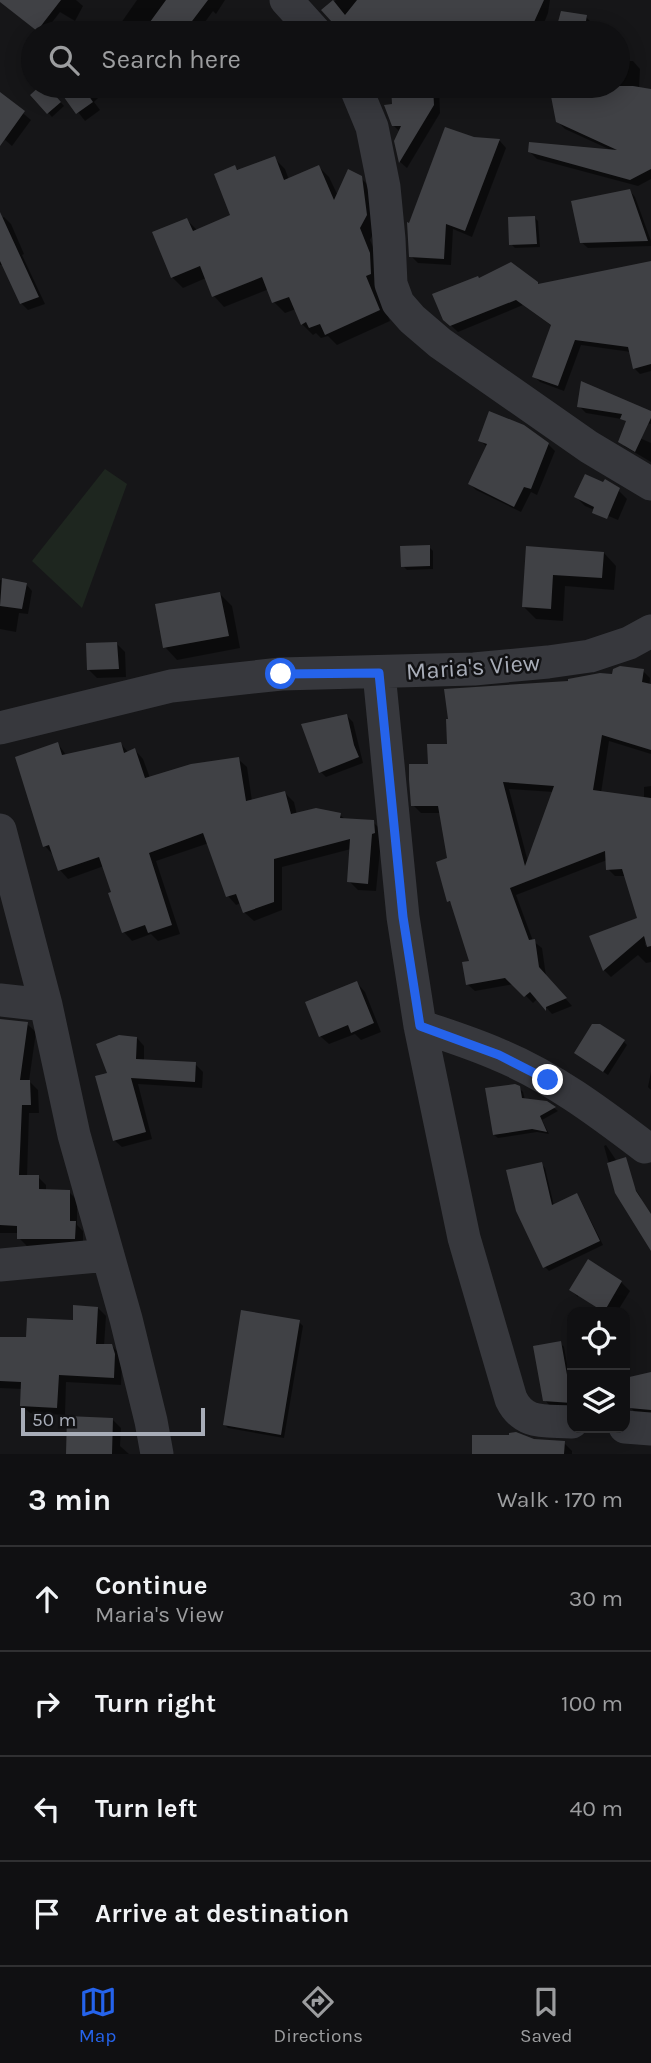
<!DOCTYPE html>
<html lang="en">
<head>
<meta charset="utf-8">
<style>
  :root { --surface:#101012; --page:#19191b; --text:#f1f3f6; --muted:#9c9d9f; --line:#303032; --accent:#2563eb }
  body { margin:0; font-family:Karla,sans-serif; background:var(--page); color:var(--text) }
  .controls { position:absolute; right:21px; bottom:21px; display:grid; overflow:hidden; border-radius:14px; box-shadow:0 4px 18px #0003 }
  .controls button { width:63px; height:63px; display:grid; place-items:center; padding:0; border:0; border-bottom:2px solid var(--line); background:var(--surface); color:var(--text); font:35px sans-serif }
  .scale { position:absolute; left:21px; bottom:18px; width:184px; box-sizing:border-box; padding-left:7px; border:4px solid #a8adb8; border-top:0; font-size:19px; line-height:24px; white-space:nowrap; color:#a8adb8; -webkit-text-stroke:5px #111113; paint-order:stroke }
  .stop { position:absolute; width:21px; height:21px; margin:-16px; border:5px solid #2563eb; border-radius:50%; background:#fff }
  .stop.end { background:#2563eb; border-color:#fff; box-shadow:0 2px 7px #0008 }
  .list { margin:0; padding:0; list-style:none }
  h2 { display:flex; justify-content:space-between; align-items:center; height:91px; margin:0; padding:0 28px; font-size:30px }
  h2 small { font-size:23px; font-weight:400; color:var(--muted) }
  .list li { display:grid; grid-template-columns:46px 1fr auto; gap:21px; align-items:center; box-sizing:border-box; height:105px; padding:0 28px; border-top:2px solid var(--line) }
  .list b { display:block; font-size:26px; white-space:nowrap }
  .list p { margin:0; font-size:23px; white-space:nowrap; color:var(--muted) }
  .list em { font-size:23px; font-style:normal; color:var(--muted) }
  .icon { flex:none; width:38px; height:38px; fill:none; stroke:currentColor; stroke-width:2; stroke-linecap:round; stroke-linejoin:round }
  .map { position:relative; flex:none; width:651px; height:1454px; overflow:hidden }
  .search { position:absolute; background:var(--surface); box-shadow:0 4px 18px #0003; left:21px; right:21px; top:21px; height:77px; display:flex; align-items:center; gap:18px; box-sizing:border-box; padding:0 24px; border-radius:38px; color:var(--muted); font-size:26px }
  .sheet { height:511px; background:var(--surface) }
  nav { display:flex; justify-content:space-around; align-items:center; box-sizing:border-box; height:98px; border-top:2px solid var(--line); background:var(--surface); font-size:19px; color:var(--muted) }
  nav a { display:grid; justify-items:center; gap:4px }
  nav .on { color:var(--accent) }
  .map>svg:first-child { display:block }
  .green { fill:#1e261f }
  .shadow { fill:#0007; fill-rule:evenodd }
  .building { fill:#404145; fill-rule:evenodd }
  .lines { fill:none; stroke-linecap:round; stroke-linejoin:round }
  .minor { stroke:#37383d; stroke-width:33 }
  .route { stroke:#2563eb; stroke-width:9 }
  .labels { text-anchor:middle; stroke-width:5; stroke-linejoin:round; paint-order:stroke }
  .street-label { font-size:24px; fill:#a8adb8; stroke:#111113 }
</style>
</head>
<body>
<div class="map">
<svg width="651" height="1454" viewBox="0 0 651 1454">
  <rect width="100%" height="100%" fill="#161618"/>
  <!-- green -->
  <path class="green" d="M105,469L127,484L82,608L32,561Z"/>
  <!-- shadow -->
  <path class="shadow" d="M18,0H76L83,6L75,21L60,12L47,29Z
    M137,0H225L216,14L213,11L197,33H114Z
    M336,0H550L548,13L540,33H508L396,17L431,33H362L361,31L358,33H337L336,28L323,10Z
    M562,13L586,17L593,24L592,33H557Z
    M618,61H633L640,69L639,89L651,90V179L638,186L537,159L530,152L613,151L565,129L557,121L550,86H618Z
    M43,86H45L64,106L52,117L32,95Z
    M67,86H110L94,102L100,110L85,121L61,90Z
    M392,86H439L440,113L407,168L400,162L396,141L400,132L393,125Z
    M0,94L31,120L12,146L4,139L0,143Z
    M474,139L500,141L506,148L472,237L453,229L451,265L418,263L411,256Z
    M274,158L285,169L289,180L319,167L329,177L338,196L361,178L372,189L377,227L370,240L381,265L376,286L390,321L337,345L328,336L321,338L316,333L313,335L302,324L296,309L285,313L274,302L269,289L224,307L214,296L206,278L183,288L172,277L187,220L198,231L232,216L235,167L239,171Z
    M629,190L635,197L651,241V246L588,248L581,242Z
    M4,217L11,224L24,254L22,255L45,304L28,310L21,303L3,265H0V218Z
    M535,218L538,221L540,247L515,248L511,244Z
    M651,263V371L640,374L634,368L631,352L581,345L564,391L540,382L534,376L552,326L523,305L458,332L444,319L537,283L540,286Z
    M579,406L651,412V424L586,413Z
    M624,431L651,443V462L624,446Z
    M480,440L548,444L555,451L537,495L531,492L521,512L476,490L470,484L486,446Z
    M604,484L619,491L627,499L618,520L585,506L576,497Z
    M429,547L433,551V569L407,570L403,566Z
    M527,548L604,553L616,566L614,590L565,586L563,621L536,619L523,606Z
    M0,580L26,584L32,591L28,614L19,613L16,632L0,629Z
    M220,594L232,606L240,648L177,660L165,647Z
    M117,644L125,652L126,677L97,678L89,670Z
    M643,671L650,678L648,702L651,706V754L609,741L601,793L644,799V787L651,786V928L647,931L645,946L651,938V962L646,963L638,955L611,977L604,970L591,937L640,919L626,876H615L608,869L607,860L516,895L533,941L542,948L546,976L572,1006L552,1014L538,998L533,1003L514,984L475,991L467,984L471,962L453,905L449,901V860L441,813H421L413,805L430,765L449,745L569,682ZM509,789L554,792L528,862Z
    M347,716L353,722L363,763L326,777L321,772Z
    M58,744L67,756L121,744L129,753L135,750L143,759L150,778L238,759L247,767L252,801L285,793L294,802L297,815H340L346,820L373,822L382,831L376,891L358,890L349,881L351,849L282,867V910L254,921L245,913L241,903L236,905L228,896L209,843L156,861L180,934L158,941L151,934L132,941L124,932L104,866L68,879L60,870L53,855L45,846Z
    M357,983L365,992L381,1032L361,1040L355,1034L329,1044L320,1036Z
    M0,1021L27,1024L36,1032L29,1081L38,1090L39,1113H29L27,1177H38L46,1185V1191L69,1192L77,1200V1225L83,1231V1246H27L19,1238V1233H0Z
    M137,1038L144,1046V1061L195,1064L203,1072L202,1088L138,1084L152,1139L122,1147L114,1140L109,1074Z
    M623,1041L627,1045L608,1075L580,1056Z
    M651,1072V1090L648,1087Z
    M519,1088L523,1092L525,1100L547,1103L558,1111L542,1120L549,1134L537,1132L498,1138L494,1135Z
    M606,1145L640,1196L651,1234V1244L617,1193L604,1146Z
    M541,1164L545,1168L554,1206L577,1195L580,1199L603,1245L549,1271L545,1267L518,1211Z
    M588,1262L621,1282L630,1291L617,1312H608L578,1294V1297L571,1290Z
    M98,1308L106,1316L104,1346H112L120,1354L122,1363L121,1385L66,1382L65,1415L30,1413L21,1405L22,1389L0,1388V1338L27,1339L74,1322Z
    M299,1322L303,1326L284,1438L228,1428L224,1424Z
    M560,1343L564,1347L572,1393V1406L549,1405L545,1400Z
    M651,1374V1417L639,1416L630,1407L625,1380Z
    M112,1419L121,1428L120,1446L129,1454H70Z
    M534,1441L564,1443L572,1451V1454H474Z"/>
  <!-- building -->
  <path class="building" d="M0,0H61L37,31L0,2Z
    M166,0H208L183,33H142Z
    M333,0L345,15L357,0H544L530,31L486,25L485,33H335L331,21L321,10Z
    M561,11L587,15L584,33H555Z
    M40,86H47L61,102L47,114L30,95Z
    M56,86H82L93,102L76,114Z
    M391,86H433L434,105L399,163L394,141L401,126H392L384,105L392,104Z
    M549,86H633L651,89V169L630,180L528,152L529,142L617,150L556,122Z
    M0,92L25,111L0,146Z
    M445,127L474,137L500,139L465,231L446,224L444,259L409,257L407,222L409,223Z
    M275,156L284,180L319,165L334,200L348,169L362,176L367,215L360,228L370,253L371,274L366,276L380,310L325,335L320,324L309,328L306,322L301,325L289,297L272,303L262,277L212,297L200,266L171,278L152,232L187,218L193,231L230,215L214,174L235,165L237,170Z
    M630,189L648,241L580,243L571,201Z
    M0,212L39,297L20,304L0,261Z
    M535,216L537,244L509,245L508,217Z
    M651,261V364L633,369L628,347L575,340L558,386L532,377L551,325L516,300L450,326L443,320L432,294L478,276L479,278L511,262L538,282V284Z
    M581,381L651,411V418L635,452L618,442L626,421L620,419L622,414L577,407Z
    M489,411L524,425L549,443L531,489L524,487L514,507L468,484L487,444L478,441Z
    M585,474L603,482L605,479L620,488L607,519L592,513L594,507L574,497Z
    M430,545V566L401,567L400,546Z
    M526,546L604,552L602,578L553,575L551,609L522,607Z
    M2,578L27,583L22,609L0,606Z
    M220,592L229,636L163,648L155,604Z
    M117,642L119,669L87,670L86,643Z
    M620,666L644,669L642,682L651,684V750L602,735L593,790L651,798V946L647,947L644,936L603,971L589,936L637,918L622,869L606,870L605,851L510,888L529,940L535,939L539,967L567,998L546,1007V1011L530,992L524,997L505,978L466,985L462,962L469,961L450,901L447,902L436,862L447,858L438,806H411L409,780V764H428L427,744H447L446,719H448L444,689L568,681V679L600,673L612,674L613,669ZM503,782L554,786L525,866Z
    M347,714L354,745L359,757L319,773L301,724Z
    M58,742L62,755L121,742L124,753L135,748L145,778L191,764L239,757L246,801L285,791L291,814L316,808L341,813L340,818L374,820L375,833L372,834L368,884L347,882L350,839L274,859V902L243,913L236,894L226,897L203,833L149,853L172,925L148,933L145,925L122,933L108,893L111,892L99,857L58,871L49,845L43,847L15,757Z
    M357,981L374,1023L351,1033L348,1025L319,1037L305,1002Z
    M0,1019L28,1022L20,1080H30L31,1105H22L19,1175H39V1189L70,1190V1221H76L75,1239H17V1226L0,1225Z
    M592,1024H600L625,1040L603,1072L574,1053Z
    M119,1035L137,1037L136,1059L196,1062L195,1082L131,1078L146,1132L113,1141L95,1076L107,1073L96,1044Z
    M515,1084L520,1086L522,1098L547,1101L556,1107L540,1116L547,1132L532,1129L493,1135L485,1088Z
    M626,1157L636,1191L651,1214V1251L615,1193L607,1163Z
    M542,1162L552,1205L577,1193L600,1241L543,1268L516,1211L506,1170Z
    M588,1259L622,1281L604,1312L569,1290Z
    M73,1305L98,1307L96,1344H112L115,1354L114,1378L59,1375L57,1408L20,1406L21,1382L0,1381V1337H26L27,1318L73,1320Z
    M241,1310L300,1320L281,1435L223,1425Z
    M561,1341L572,1403L543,1401L533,1346Z
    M651,1372V1410L629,1408L625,1389V1378Z
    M67,1416L113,1418L112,1454H66Z
    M509,1433L516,1432L534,1439L565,1441L564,1454H472V1435H509Z"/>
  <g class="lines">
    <!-- minor -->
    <path class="minor" d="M286,0L316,33
      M355,86L372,127L384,187L389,239L391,284L398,303L412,319L440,343L589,447L651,484
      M379,673L403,917L420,1026L464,1238L511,1399C524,1426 546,1420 572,1422
      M0,728L171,686L281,674L474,669L548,662L590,656L629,643L651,631
      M0,830L46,1005L74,1135L126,1319L151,1421L157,1454
      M0,1000L46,1005
      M420,1026C446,1035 472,1043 497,1054C551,1076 599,1112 645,1147
      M0,1265L108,1255
      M625,1427L651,1429"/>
  </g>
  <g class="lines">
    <!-- route -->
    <path class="route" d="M281,674L379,673L403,917L420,1026L499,1055L548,1080"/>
  </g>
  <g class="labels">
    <!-- street labels -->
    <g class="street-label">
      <text transform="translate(473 667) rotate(-4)" y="8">Maria's View</text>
    </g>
  </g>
</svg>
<div class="controls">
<button><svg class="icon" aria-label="locate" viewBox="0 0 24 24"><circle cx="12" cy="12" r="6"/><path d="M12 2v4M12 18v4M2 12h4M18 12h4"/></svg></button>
<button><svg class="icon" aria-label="layers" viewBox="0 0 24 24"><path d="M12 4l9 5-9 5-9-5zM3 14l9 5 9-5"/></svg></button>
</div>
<div class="scale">50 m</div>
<div class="stop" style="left:281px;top:674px"></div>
<div class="stop end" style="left:548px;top:1080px"></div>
<div class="search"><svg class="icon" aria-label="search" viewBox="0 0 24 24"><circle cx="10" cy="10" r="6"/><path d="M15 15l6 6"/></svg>Search here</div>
</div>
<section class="sheet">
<h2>3 min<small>Walk · 170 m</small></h2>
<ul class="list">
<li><svg class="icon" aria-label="ahead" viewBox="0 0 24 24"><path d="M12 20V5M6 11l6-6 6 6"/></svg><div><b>Continue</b><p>Maria's View</p></div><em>30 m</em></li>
<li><svg class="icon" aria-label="right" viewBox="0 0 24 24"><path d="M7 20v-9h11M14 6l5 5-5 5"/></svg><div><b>Turn right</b></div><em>100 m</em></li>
<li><svg class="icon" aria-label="left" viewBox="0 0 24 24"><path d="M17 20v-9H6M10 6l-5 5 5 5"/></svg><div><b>Turn left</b></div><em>40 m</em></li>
<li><svg class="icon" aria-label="arrive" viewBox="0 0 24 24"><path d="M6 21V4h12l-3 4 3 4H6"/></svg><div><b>Arrive at destination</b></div></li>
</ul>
</section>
<nav>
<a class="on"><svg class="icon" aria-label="map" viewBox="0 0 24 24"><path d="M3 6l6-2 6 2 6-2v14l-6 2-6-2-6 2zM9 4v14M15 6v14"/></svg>Map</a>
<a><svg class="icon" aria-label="directions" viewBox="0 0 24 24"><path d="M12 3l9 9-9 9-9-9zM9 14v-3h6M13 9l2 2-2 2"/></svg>Directions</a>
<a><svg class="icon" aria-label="saved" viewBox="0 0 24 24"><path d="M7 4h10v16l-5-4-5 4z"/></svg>Saved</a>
</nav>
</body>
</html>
